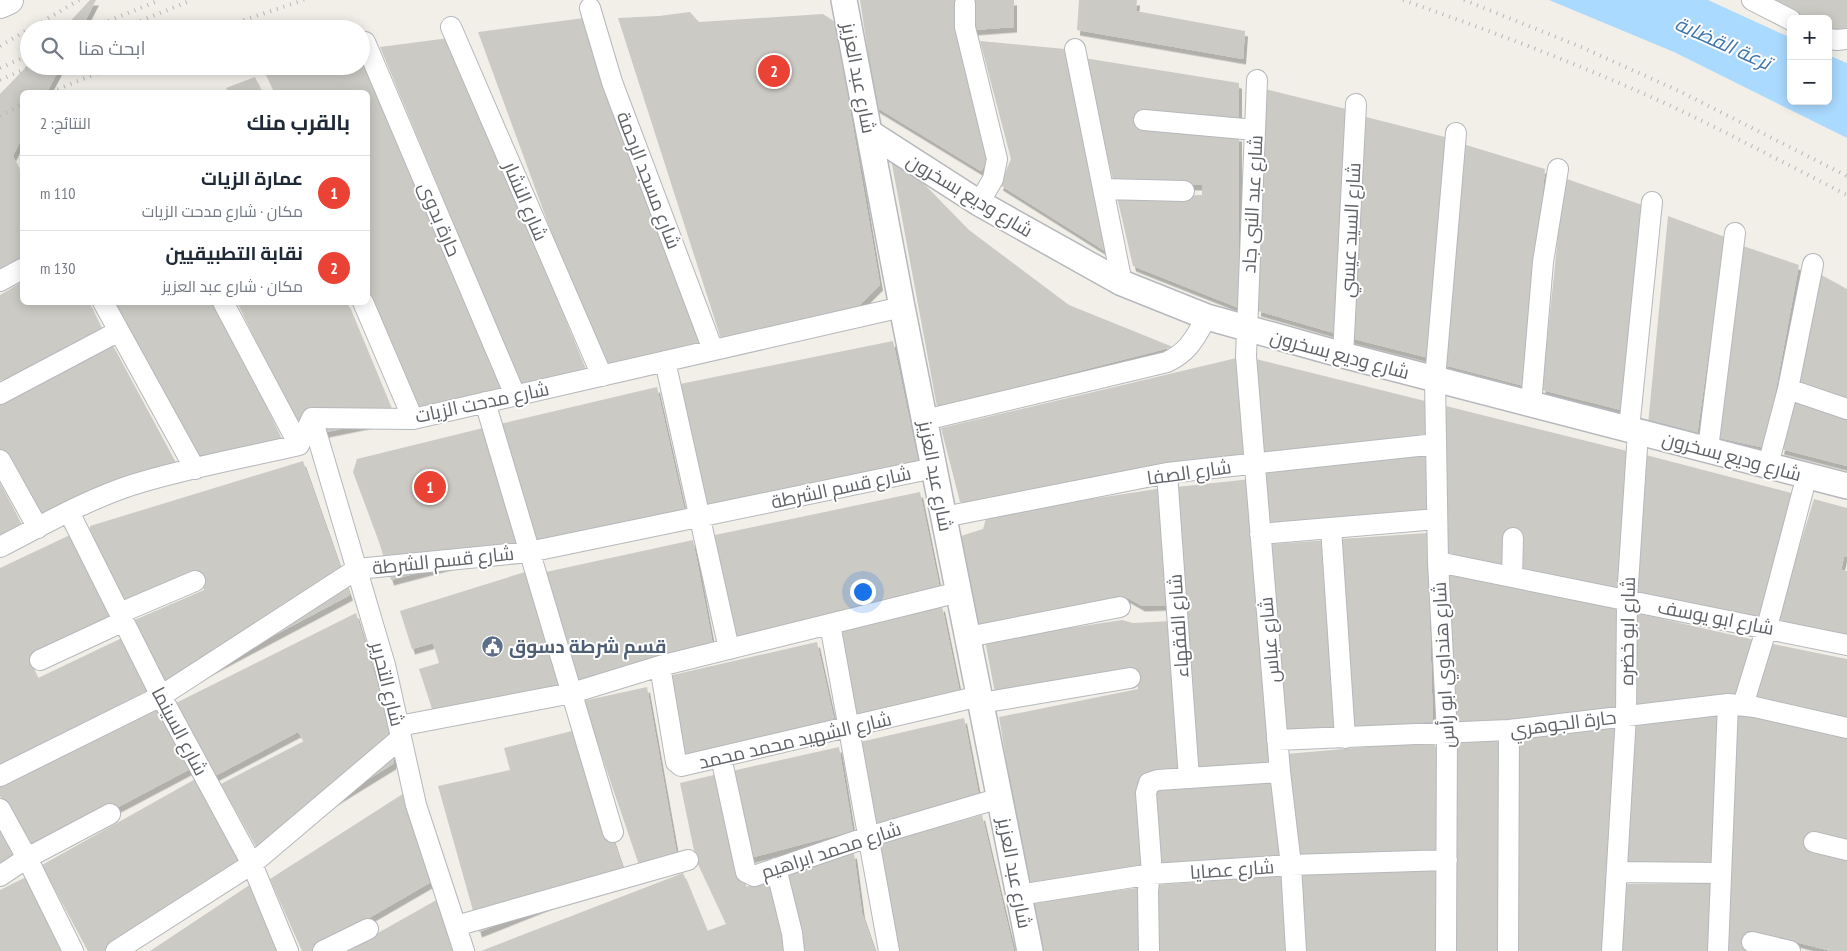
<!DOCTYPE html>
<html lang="ar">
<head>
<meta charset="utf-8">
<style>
  :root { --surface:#fff; --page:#f2f2f3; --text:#1f2937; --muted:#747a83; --line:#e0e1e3; --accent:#ea4335 }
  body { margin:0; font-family:"PT Sans Narrow",Cairo,sans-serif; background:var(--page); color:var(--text); direction:rtl }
  .controls { position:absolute; right:15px; top:15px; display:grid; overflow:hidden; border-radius:8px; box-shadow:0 2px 12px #0003 }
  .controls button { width:45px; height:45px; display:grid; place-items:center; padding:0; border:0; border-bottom:1px solid var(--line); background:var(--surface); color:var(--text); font:25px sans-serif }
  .you { position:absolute; left:862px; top:591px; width:18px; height:18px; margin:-12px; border:4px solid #fff; border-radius:50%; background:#1a73e8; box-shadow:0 0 0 8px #1a73e833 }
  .badge { display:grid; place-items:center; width:32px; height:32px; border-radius:50%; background:var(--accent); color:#fff; font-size:16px; font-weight:700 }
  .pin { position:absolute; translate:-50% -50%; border:2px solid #fff; box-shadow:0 1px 5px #0006 }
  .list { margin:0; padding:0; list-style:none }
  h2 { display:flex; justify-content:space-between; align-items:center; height:65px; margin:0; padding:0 20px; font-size:21px }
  h2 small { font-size:16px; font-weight:400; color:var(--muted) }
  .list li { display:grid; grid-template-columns:32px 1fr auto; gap:15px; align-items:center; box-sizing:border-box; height:75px; padding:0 20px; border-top:1px solid var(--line) }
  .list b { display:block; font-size:19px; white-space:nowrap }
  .list p { margin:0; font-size:16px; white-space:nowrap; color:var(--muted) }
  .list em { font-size:16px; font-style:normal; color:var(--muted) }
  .icon { flex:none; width:28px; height:28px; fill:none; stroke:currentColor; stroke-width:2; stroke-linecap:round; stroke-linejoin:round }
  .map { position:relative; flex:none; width:1847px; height:951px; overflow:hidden; direction:ltr }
  .search { position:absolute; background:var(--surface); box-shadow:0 2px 12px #0003; left:20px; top:20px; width:350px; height:55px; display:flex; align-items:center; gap:12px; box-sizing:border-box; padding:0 18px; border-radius:28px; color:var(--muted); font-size:19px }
  .panel { position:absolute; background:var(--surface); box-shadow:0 2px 12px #0003; left:20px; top:90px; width:350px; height:215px; border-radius:8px; direction:rtl }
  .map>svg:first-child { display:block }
  .water { fill:#aadaff }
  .building { fill:#cccac5; filter:url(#shadow) }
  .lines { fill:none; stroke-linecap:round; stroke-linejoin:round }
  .minor-casing { stroke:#b5b8bc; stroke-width:22 }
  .tertiary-casing { stroke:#b5b8bc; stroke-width:28 }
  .secondary-casing { stroke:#b6babf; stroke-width:30 }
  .minor { stroke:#fff; stroke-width:20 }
  .tertiary { stroke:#fff; stroke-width:25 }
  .secondary { stroke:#fff; stroke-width:28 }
  .rail { stroke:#b6b7b8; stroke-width:4; stroke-dasharray:1 6; stroke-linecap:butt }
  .labels { text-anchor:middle; stroke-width:4; stroke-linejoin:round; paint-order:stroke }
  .street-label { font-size:19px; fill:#5f6368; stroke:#fff }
  .service-label { font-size:19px; font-weight:bold; fill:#4e5e75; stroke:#fff; text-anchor:start }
  .water-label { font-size:20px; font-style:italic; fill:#4174aa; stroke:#fff }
</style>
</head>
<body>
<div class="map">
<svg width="1847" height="951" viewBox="0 0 1847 951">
  <defs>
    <filter id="shadow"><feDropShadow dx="3" dy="5.5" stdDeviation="0" flood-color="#0004"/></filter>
  </defs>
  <rect width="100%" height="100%" fill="#f1efe8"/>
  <!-- water -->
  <path class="water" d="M1549,0H1708L1791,38V101H1828V55L1847,63V138L1674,52Z"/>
  <!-- building -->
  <path class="building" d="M90,0H96L81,29H63Z
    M860,0H955L991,155L981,171L876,107Z
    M969,0H1014V27L973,30Z
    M1079,0H1137L1136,11L1245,31L1243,59L1077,30Z
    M1767,0H1847V35L1828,32V19H1803Z
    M690,12L699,22L823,14L835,22L880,285L857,308L721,339L618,18L659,16Z
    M584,18L704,347L601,368L478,32Z
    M449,38L587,374L522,388L380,47Z
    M980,41L1065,49L1113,256L1000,185L1011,159Z
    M361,49L508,394L413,414L368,302V92H274L266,75L298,66H361Z
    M1084,58L1239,83V124L1138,112L1140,129L1239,136V308L1133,266L1117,197L1202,195V185L1114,184Z
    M29,64V66H61L47,92H22V138L13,156L22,174V262L0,274V94Z
    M255,77L262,92H228L226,88Z
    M1261,88L1346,109L1334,333L1258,311Z
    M1362,116L1445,137L1429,358L1350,338Z
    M1463,144L1545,169L1524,386L1444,365Z
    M889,148L969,230L1069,305L1173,347L937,407Z
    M1564,178L1651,208L1629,412L1542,390Z
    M1668,216L1725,237L1697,435L1648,425Z
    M1743,246L1799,265L1765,448L1715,437Z
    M1818,273L1847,289V402L1798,386Z
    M22,282V302H89L102,329L0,381V295Z
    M107,302H216L283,442L194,456Z
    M237,302H347L395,418L302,437Z
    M893,341L919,465L705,512L680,384Z
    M112,344L176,463L105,487L37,515L0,450V402Z
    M1245,356L1248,460L960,502L941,428Z
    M1256,359L1425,401L1432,436L1264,456Z
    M657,387L685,512L538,543L500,424Z
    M1791,401L1847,420V466L1781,449Z
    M1442,405L1631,452L1620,593L1443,557Z
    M483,428L520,546L391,580L379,542L353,472L357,459Z
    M1429,449L1427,515L1270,529L1266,473Z
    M1646,455L1799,495L1763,623L1638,596Z
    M303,461L350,595L166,693L130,622L204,590L196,571L121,603L89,540L90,526Z
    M1251,479L1275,768L1195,772L1177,487Z
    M0,483L22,525L0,535Z
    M1163,488L1169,605L1142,606L1128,598L976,624L961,536L983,529L987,515Z
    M920,492L940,589L731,637L710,536Z
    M1814,499L1847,508V557H1844L1841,570L1847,571V642L1775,626Z
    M1427,533L1433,725L1350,732L1340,539Z
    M70,535L113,616L28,657L38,678L124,637L156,697L0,770V568Z
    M693,540L713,645L579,685L546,572Z
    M1330,540L1342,731L1284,735L1272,544Z
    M528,571L562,680L557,682L558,687L435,718L419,669L439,663L433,643L412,649L400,611Z
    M1445,574L1623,610V707L1451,727Z
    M942,606L961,698L852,724L836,633Z
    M356,613L397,748L393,764L257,848L221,784L304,741L298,732L215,776L176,703Z
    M1636,613L1759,641L1739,698L1635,706Z
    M1122,620L1133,623L1171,621L1179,770L1142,774L1143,870L1028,890L999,717L1138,689L1137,669L995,693L985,641Z
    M817,642L836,728L678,763L664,677Z
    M1768,643L1847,659V722L1748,701Z
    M647,687L677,855L640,868L583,701Z
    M162,704L194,767L33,852L0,796V781Z
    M1723,711L1714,863L1625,867L1634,720Z
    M1738,713L1847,736V845L1808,835L1805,849L1847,860V951H1831L1748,930L1746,948L1754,951H1726Z
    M964,718L979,795L869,828L856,743Z
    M1623,719L1609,951H1517L1516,737Z
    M576,730L625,874L479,932L438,786L510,770L504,748Z
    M1506,732V951H1454L1451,739Z
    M1435,741L1439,853L1296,863L1286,754Z
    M839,747L853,831L750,858L732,771Z
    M718,774L737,862L745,887L771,879L789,951H481L683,873L707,931L726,924L696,860L680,783Z
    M199,777L245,861L110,951H88L42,865Z
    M1274,782L1280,863L1160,871L1156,788Z
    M412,788L438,878L312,951H302L270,879Z
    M982,815L1014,951H891L871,846Z
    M0,816L23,857L0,870Z
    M854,853L862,913L875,951H799L784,874Z
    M1438,863L1441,951H1301L1297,873Z
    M30,875L67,951H0V890Z
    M1283,876L1288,951H1154L1156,885Z
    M1714,883L1711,951H1621L1625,884Z
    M251,884L278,951H150Z
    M1145,887L1144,951H1042L1032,905L1036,901Z
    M440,898L453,951H346Z"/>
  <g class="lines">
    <defs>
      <path id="minor" d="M1752,0L1791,20
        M965,4V27L997,159L993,179L979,203
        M590,8L612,82L713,350
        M451,27L602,376
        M1828,39L1837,40L1847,39
        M365,42L515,395
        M1075,49L1122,283
        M1257,80L1246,356L1280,772L1291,865L1296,951
        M1144,120L1255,130
        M1104,189L1184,191
        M0,281L22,269
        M103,302L195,469
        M223,302L299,445
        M363,302L413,419
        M1343,355L1356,104
        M665,361L729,649
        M1788,389L1847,409
        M0,394L119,331
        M485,402L613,832
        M1531,404L1543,262L1558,169
        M312,418L385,665L416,805L464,951
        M925,420L1167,362C1190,351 1195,337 1207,317
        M1629,429L1652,202
        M1708,449L1735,233
        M0,460L38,528
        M1768,465L1788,389L1813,264
        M1167,473L1189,778
        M69,512L161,696L252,864L288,951
        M944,517L1167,473L1436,444
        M1331,528L1345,738
        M1260,534L1437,519
        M0,547C43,525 86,500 132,485C186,468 243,458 299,445L312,418L413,419L902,307
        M1438,562L1847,645
        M1512,577L1513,538
        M120,613L195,581
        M830,624L889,951
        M968,637L1120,607
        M40,660L124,621
        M660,666L676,762L681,766L980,696
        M981,703L1130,678
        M1743,705L1767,627L1807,475
        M399,726L572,693L660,666L959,592
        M1277,740L1509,730L1728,704L1755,707L1847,728
        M721,757L745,868L746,872L754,876L868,837L1000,798
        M0,776L161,696L357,569L529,552L934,468
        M0,809L27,858L73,951
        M1814,842L1847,850
        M776,868L792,933L794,951
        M1617,872L1721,873
        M0,876L27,858L110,814
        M1019,895L1152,874L1291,865L1447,860
        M456,926L688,860
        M1752,942L1790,951
        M116,951L252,864L401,738
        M323,951L368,929
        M1149,951L1148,891L1149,882L1152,874L1146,793L1149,783L1158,780L1280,772
        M1446,951L1447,733L1438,562L1435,379L1456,133
        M1508,951L1509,730
        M1612,951L1626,716L1627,599L1638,432
        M1718,951L1728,704"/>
      <path id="tertiary" d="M844,0L902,307L1030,951
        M870,133L979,203L1122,283L1207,317L1343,355L1847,486"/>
      <path id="secondary" d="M0,4L9,0"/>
    </defs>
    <!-- minor casing -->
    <use href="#minor" class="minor-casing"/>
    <!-- tertiary casing -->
    <use href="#tertiary" class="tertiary-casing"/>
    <!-- secondary casing -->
    <use href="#secondary" class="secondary-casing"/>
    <!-- minor -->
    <use href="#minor" class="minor"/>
    <!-- tertiary -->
    <use href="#tertiary" class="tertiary"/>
    <!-- secondary -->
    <use href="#secondary" class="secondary"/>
    <!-- rail -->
    <path class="rail" d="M1403,0C1499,34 1595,70 1688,114C1741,140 1794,168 1847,195
      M1464,0L1581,47L1679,91L1847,176
      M30,29L79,0
      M89,29L160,0
      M121,29L192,0
      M217,29L304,0
      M0,46L29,29
      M0,68L29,55
      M0,80L32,66
      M51,92L115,66
      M0,116L22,104"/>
  </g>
  <!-- icons -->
  <defs>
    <symbol id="civic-disc" viewBox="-11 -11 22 22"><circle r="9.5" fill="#5c6f8a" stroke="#fff"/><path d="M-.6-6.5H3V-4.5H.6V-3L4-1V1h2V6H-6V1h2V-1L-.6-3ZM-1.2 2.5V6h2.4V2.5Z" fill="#fff"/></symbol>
  </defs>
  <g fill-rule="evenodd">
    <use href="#civic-disc" x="480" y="634" width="25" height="25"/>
  </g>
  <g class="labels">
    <!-- street labels -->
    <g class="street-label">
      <text transform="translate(859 78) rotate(79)" y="7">شارع عبد العزيز</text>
      <text transform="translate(649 180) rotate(69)" y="7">شارع مسجد الرحمة</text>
      <text transform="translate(970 195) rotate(31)" y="7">شارع وديع بسخرون</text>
      <text transform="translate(526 201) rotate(67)" y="7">شارع النشار</text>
      <text transform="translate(1252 204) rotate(-87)" y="7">شارع عبد النبى جاد</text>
      <text transform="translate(440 219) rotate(67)" y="7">حارة بدوى</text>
      <text transform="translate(1350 230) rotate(-87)" y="7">شارع السيد عيسي</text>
      <text transform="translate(1340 354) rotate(15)" y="7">شارع وديع بسخرون</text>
      <text transform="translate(482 402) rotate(-12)" y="7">شارع مدحت الزيات</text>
      <text transform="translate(1732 456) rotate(15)" y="7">شارع وديع بسخرون</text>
      <text transform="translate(1189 472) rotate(-8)" y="7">شارع الصفا</text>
      <text transform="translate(936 476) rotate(79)" y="7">شارع عبد العزيز</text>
      <text transform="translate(841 487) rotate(-12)" y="7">شارع قسم الشرطة</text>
      <text transform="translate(443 560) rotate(-6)" y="7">شارع قسم الشرطة</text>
      <text transform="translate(1716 617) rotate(11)" y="7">شارع ابو يوسف</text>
      <text transform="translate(1178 626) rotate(-94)" y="7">شارع الفقهاء</text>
      <text transform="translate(1627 631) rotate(-89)" y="7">شارع ابو خضره</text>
      <text transform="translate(1269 640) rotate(-95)" y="7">شارع عباس</text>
      <text transform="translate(1443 665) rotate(-93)" y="7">شارع هنداوي ابو رأس</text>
      <text transform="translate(388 684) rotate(76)" y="7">شارع التحرير</text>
      <text transform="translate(1563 723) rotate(-7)" y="7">حارة الجوهري</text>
      <text transform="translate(180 731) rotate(62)" y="7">شارع السينما</text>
      <text transform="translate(795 740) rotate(-13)" y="7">شارع الشهيد محمد محمد</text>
      <text transform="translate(831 850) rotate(-18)" y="7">شارع محمد ابراهيم</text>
      <text transform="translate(1232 869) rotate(-4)" y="7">شارع عصايا</text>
      <text transform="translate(1015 873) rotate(79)" y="7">شارع عبد العزيز</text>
    </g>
    <!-- service labels -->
    <g class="service-label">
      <text x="509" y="653">قسم شرطة دسوق</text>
    </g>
    <!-- water labels -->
    <g class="water-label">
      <text transform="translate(1723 43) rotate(24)" y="7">ترعة القضابة</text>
    </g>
  </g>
</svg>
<div class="controls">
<button>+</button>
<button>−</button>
</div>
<div class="you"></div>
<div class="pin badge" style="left:430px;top:487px">1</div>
<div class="pin badge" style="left:774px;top:71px">2</div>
<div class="search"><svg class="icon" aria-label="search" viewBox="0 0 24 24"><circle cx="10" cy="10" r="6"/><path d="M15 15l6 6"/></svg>ابحث هنا</div>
<section class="panel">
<h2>بالقرب منك<small>النتائج: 2</small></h2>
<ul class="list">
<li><span class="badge">1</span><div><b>عمارة الزيات</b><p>مكان · شارع مدحت الزيات</p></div><em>110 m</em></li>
<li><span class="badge">2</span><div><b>نقابة التطبيقيين</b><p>مكان · شارع عبد العزيز</p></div><em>130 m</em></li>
</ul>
</section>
</div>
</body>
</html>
